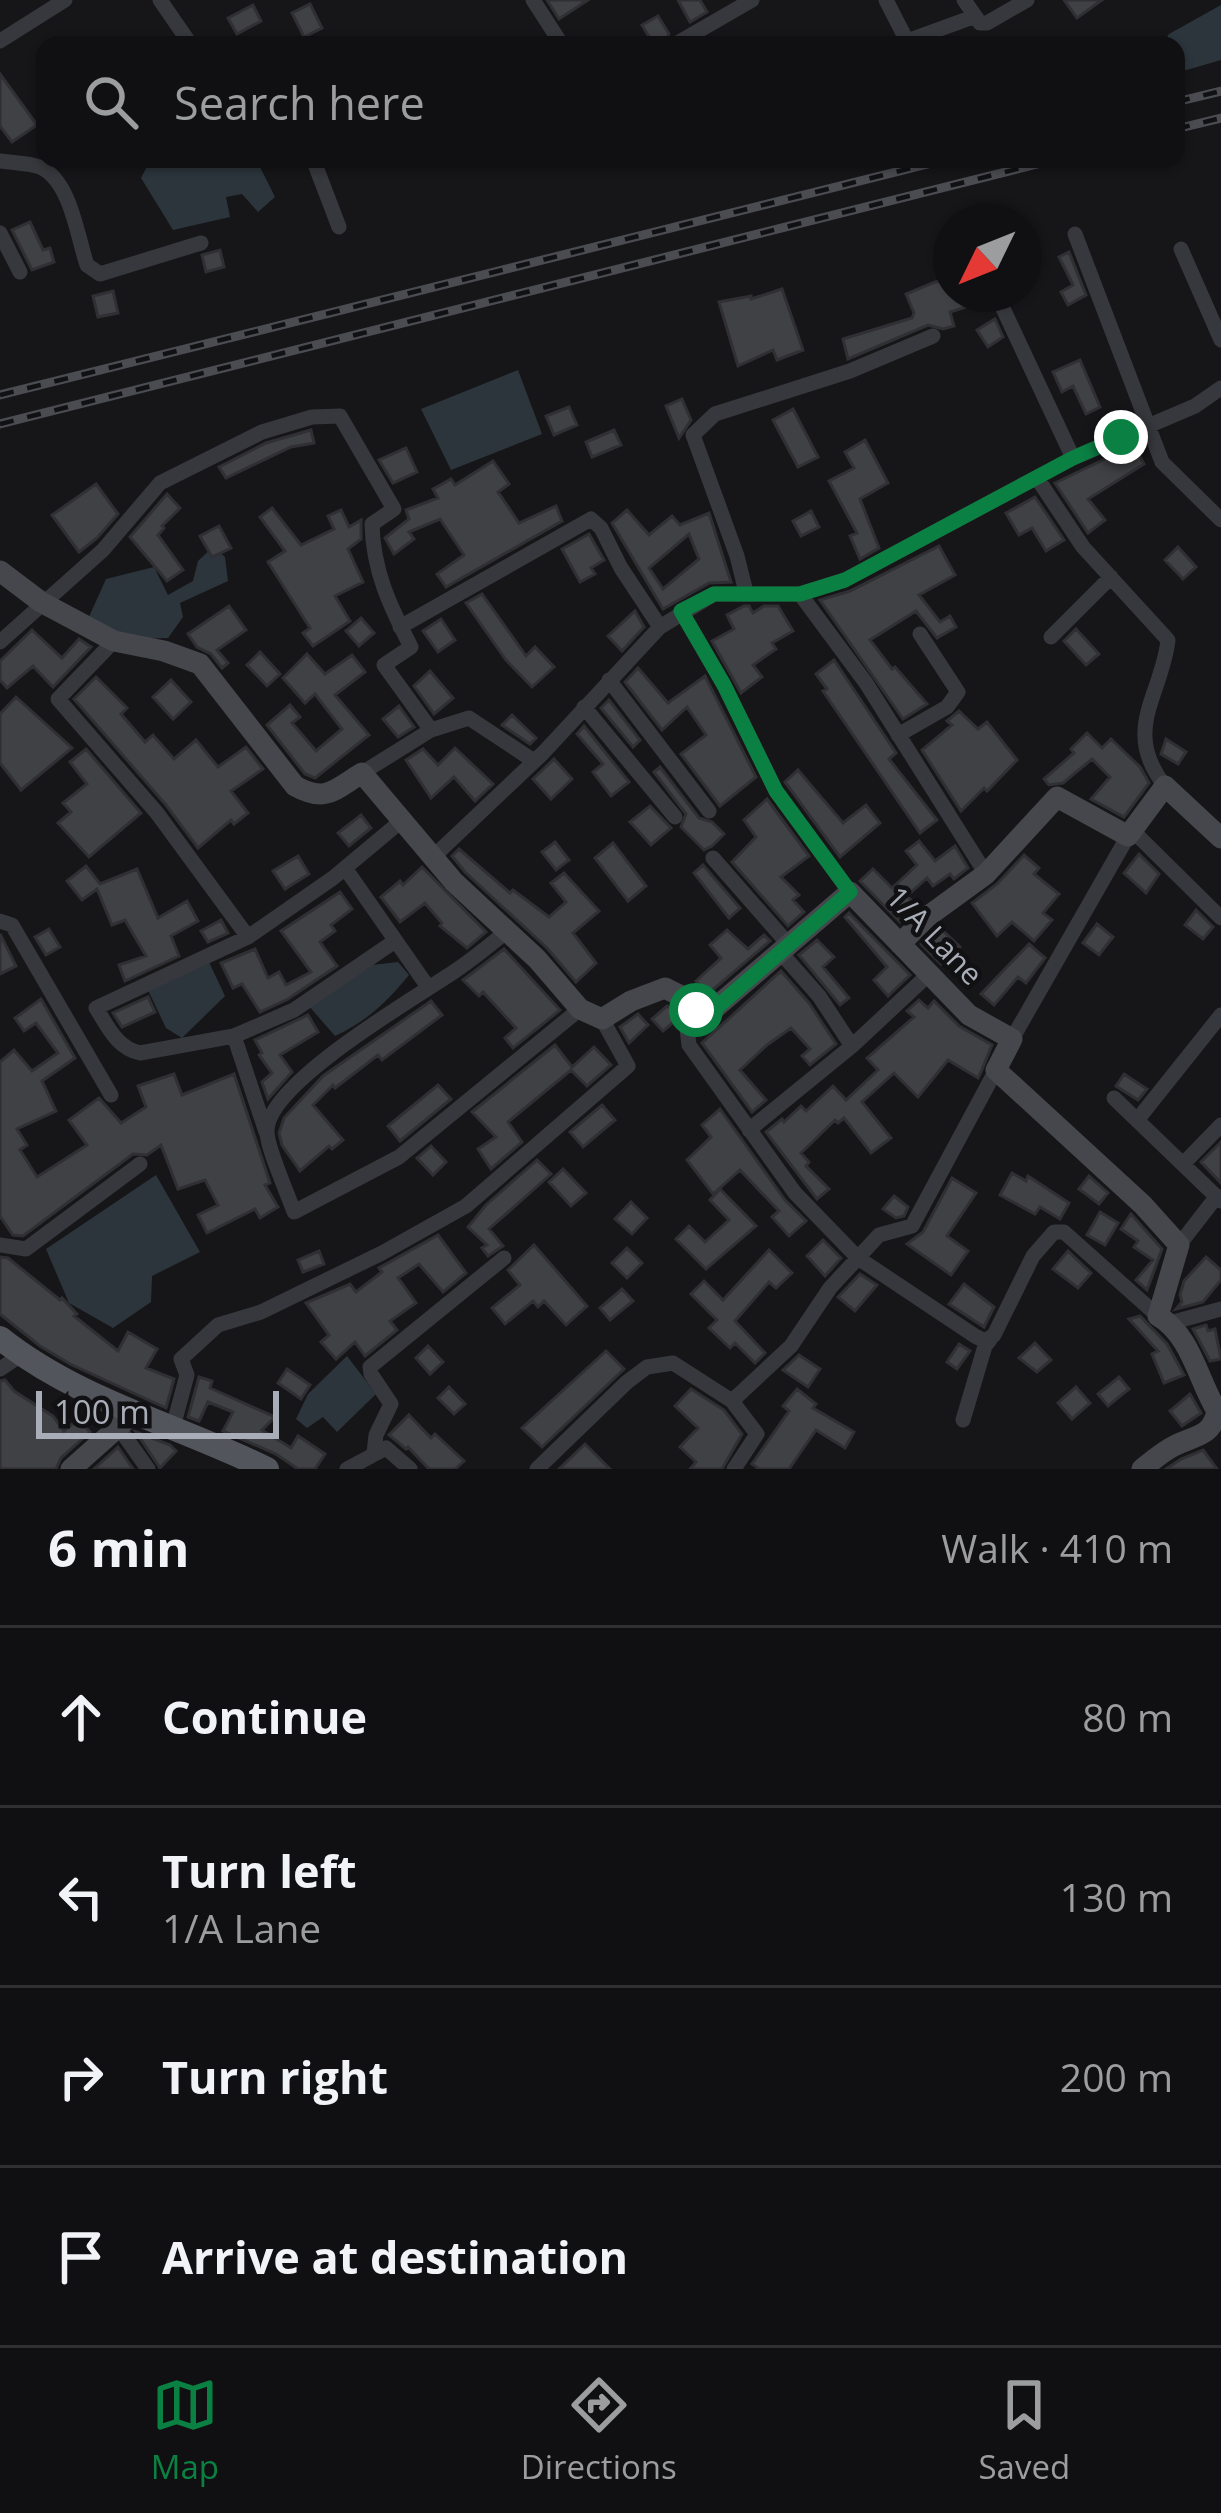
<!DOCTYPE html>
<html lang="en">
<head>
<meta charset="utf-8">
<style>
  :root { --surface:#101012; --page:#19191b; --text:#f1f3f6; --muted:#9c9d9f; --line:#303032; --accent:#0b8043 }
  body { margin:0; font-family:"Open Sans",sans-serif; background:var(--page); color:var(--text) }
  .compass { position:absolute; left:933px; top:204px; width:108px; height:108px; border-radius:50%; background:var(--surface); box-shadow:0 3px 9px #0004; rotate:227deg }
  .scale { position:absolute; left:36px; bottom:30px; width:243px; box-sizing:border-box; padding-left:12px; border:6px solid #a8adb8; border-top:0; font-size:33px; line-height:42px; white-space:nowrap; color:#a8adb8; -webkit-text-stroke:9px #111113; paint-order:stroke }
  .stop { position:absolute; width:36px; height:36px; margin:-27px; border:9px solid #0b8043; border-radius:50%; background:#fff }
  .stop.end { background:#0b8043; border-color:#fff; box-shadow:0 3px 12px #0008 }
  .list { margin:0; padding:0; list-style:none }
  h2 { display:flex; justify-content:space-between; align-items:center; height:156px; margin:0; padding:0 48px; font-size:51px }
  h2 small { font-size:39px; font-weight:400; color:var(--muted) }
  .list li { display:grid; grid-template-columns:78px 1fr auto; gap:36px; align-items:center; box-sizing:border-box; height:180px; padding:0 48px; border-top:3px solid var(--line) }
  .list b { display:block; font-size:45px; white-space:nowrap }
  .list p { margin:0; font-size:39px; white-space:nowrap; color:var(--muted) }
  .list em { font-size:39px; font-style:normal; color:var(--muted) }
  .icon { flex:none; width:66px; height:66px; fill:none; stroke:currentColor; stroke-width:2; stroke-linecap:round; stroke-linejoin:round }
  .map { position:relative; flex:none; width:1221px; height:1469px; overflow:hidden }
  .search { position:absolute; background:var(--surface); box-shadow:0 3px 9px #0004; left:36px; right:36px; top:36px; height:132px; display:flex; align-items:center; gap:30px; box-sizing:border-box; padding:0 42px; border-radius:24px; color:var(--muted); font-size:45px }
  .sheet { height:876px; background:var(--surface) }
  nav { display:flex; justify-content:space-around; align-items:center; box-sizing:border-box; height:168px; border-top:3px solid var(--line); background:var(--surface); font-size:33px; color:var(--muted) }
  nav a { display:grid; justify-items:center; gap:6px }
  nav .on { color:var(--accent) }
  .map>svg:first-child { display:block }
  .water { fill:#2c353c }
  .building { fill:#404145; stroke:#303034; stroke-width:3; fill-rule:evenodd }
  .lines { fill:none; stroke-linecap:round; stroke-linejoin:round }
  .street { stroke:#37383d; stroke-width:15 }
  .secondary { stroke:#45474d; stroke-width:21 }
  .primary { stroke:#53555c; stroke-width:24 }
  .rail-casing { stroke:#4a4c52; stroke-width:9 }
  .rail { stroke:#111113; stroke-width:4.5; stroke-dasharray:14; stroke-linecap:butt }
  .route { stroke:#0b8043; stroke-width:15 }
  .labels { text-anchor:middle; stroke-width:9; stroke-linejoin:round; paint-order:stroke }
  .street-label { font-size:30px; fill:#a8adb8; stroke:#111113 }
</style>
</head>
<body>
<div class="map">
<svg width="1221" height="1469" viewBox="0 0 1221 1469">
  <rect width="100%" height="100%" fill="#161618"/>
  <!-- water -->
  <path class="water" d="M1221,5V60L1176,73V45H1162L1169,34Z
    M151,159H256L275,197L258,212L242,194L226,197L230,217L173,230L141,178Z
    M518,370L542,434L451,470L421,409Z
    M213,547L225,557L228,581L180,603L183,617L168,638L134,639L88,619L106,579L154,567L168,595L193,581L198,561Z
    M209,962L225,996L182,1038L166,1028L146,986Z
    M398,962L409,975C387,1002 367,1021 335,1036L309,1006L372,965Z
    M156,1175L200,1252L152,1276L151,1302L113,1328L69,1303L46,1249Z
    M347,1356L376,1394L337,1432L323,1417L307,1428L296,1419L308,1394Z"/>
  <!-- building -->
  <path class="building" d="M547,0H588L559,19Z
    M678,0H700L707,12L690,22Z
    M1064,0H1102L1077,18Z
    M310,4L322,28L304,37L292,13Z
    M253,5L261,21L237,34L228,18Z
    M658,16L669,34L662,45H654L642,25Z
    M0,74L37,125L12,142L0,126Z
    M30,222L43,250L50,248L54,262L32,270L12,230Z
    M220,250L224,267L206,272L202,255Z
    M1069,252L1086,295L1068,305L1061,292L1073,285L1059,257Z
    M951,280V294H972L975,304L950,312L954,326L943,329L928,325L848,359L843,339L912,318L914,313L906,294L935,282Z
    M782,289L803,350L777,360L773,350L738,366L719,302L751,296V299Z
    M113,291L118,313L98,317L93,296Z
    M995,319L1003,337L988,347L977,330Z
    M1080,360L1100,407L1086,414L1073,386L1062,392L1053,372Z
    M682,399L691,420L679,438L666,406Z
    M569,407L577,425L554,435L546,416Z
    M793,409L818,457L798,467L773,420Z
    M311,430L314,443L291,447L226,478L219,467L266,443Z
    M614,430L621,445L592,457L586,442Z
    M865,440L888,483L860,499L879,548L860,559L850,536L857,533L829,481L854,468L845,452Z
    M1134,445L1144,464L1088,499L1105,520L1088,533L1055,483Z
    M406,448L417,472L393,483L379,460Z
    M493,461L509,484L498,492L519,523L556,506L562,521L446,587L437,574L464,555L440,519L409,532L414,539L394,554L385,538L409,519L406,510L438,498L433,489L451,479L455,485Z
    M96,484L118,514L97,538L79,552L52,515Z
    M167,494L180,508L162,526L164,528L158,535L183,570L167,581L130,537Z
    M1035,497L1064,540L1046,551L1032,528L1019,535L1006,513Z
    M272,508L301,545L334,529L328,516L341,510L349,527L361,520V539L348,549L363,582L335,596L350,621L313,646L303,633L310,628L268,562L285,551L260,517Z
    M627,510L649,535L672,516L680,525L709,513L731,582L709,583L663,609L612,523ZM689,534L699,559L663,589L649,568Z
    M811,511L819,527L801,536L793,521Z
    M219,526L231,548L212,557L200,536Z
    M589,534L604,560L591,568L595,574L580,582L562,549Z
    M939,546L955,575L919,595L940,622L950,616L956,627L937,638L916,611L870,640L892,669L895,667L927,704L903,719L820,600L850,591Z
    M1178,547L1196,567L1183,579L1165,560Z
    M482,594L526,656L535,647L554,667L532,687L506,660L466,603Z
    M229,606L246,630L217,650L228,663L222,668L211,654L197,647L188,634Z
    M744,606H749L753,613L764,606H778L793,631L772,643L776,649L753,665L762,677L741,693L712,641L734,629L727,615Z
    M635,611L644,627L622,651L608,636Z
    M361,618L374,633L359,646L346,631Z
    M441,619L455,640L438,652L423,631Z
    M1076,629L1099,654L1086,665L1064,641Z
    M32,630L62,658L79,639L91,647L53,687L33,666L7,688L0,680V661Z
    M260,652L280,674L267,686L247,665Z
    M307,654L325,674L352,655L365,672L335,695L369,735L315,778L305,774L267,725L290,705L300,717L292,723L316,751L342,729L315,694L305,703L283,678Z
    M834,660L896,753L889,759L937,820L920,833L823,691L827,689L816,674Z
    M638,668L668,703L705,676L756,777L720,806L681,754L706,735L687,707L662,730L625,682Z
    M430,671L453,698L434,714L414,686Z
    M96,677L127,708L121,714L145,742L153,735L174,759L196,740L218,767L246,747L263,769L231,791L248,813L234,824L231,820L198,848L166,805L74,699Z
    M171,680L191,702L173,719L153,697Z
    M16,697L72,748L21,790L0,763V714Z
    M609,700L640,740L633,747L601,708Z
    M399,706L414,727L398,737L383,719Z
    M959,711L978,729L987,722L1017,760L987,791L984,788L961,811L922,750L952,725L947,721Z
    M512,715L536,738L530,744L502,725Z
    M584,726L629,782L611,796L593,772L603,764L577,734Z
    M1087,733L1102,748L1111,739L1140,767L1149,783L1124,817L1091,799L1110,777L1092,759L1063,783L1049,785L1044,779L1074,753L1071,749Z
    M1166,739L1186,752L1178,764L1161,754Z
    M455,748L493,784L475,801L454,777L431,798L406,760L423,749L438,765Z
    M86,749L141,813L89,857L58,823L71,812L63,803L87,784L70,762Z
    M554,759L572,779L551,799L533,779Z
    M660,767L699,818L712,822L724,834L712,846L704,850L681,827L686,814L654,772Z
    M798,770L843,823L866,805L880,823L840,857L785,782Z
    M767,799L809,856L781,877L799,895L793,900L804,912L788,926L732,862L756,837L744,820Z
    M650,806L671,828L651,845L630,822Z
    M361,815L371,828L349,846L338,833Z
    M919,841L935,861L955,846L968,868L954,879L950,874L933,886L927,878L907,896L917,906L900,922L860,881L873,869L892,888L917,865L906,851Z
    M555,842L569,860L556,870L542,852Z
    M613,843L646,886L628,901L595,858Z
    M459,849L510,893L513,890L549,917L566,902L551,883L564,873L599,911L573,933L596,963L576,982L547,948L465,872L452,856Z
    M1139,854L1159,874L1146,893L1124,873Z
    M1024,855L1039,868L1034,874L1059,894L1043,913L1052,920L1034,941L1012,922L997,936L972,903L997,884Z
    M298,856L309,874L285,889L273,871Z
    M703,865L740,908L729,918L694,873Z
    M86,866L100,884L137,869L158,918L187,901L198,921L171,936L179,956L125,981L119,965L146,956L125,920L112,925L97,889L82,900L67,881Z
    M422,867L486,932L467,948L440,926L442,923L425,903L400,922L381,897L400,881L403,885Z
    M340,892L352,909L331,925L335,931L320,942L337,966L288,999L260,1012L242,984L233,988L221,963L255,949L268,978L279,972L286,985L311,972L281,931Z
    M1196,910L1213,927L1203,939L1185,925Z
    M849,913L910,975L888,996L874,980L887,967L845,917Z
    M221,920L228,933L208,942L201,931Z
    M1097,924L1113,937L1099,955L1083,943Z
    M939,927L960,947L941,964L921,944Z
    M49,929L60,947L46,955L35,937Z
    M727,930L748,949L764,935L770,941L708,994L696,981L721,958L710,945Z
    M0,934L16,966L0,974Z
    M817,940L834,957L823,967L849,998L840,1005L799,955Z
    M1029,944L1045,958L1026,983L1018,977L994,1005L981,994Z
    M504,949L560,1010L513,1048L505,1038L516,1028L483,992L479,996L463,980Z
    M781,971L809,1003L836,1044L810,1065L802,1056L810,1049L791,1028L767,1045L740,1070L766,1100L752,1112L702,1043Z
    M148,997L155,1012L122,1027L113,1013Z
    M41,999L75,1058L42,1081L56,1111L17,1129L27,1145L20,1150L37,1177L87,1145L69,1120L99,1098L121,1123L146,1107L138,1086L174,1074L182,1095L234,1074L270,1183L265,1185L278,1207L260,1218L255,1209L207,1233L198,1215L218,1205L205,1180L178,1189L161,1145L147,1155L133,1154L23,1236L13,1235L0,1216V1062L14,1050L32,1071L58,1053L36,1023L24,1031L15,1018Z
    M919,1000L928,1008L934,1001L959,1026L992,1045L981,1072L978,1078L948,1060L918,1097L894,1073L862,1102L891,1138L871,1153L844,1118L838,1123L835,1120L801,1153L809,1162L806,1166L829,1189L817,1199L766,1132L782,1119L784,1122L801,1106L806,1111L833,1086L846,1100L878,1070L867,1058L914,1017L907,1011Z
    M431,1001L442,1015L382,1060L378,1055L335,1088L333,1085L313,1105L343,1140L332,1149L329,1146L300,1171L282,1145L279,1133L284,1118L323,1076Z
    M667,1006L682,1015L663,1031L652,1019Z
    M638,1014L648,1025L629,1043L620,1027Z
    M308,1015L318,1032L280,1055L292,1072L268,1099L262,1082L272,1073L259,1055L262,1053L255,1040Z
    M555,1045L572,1067L594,1047L611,1065L587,1086L571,1070L508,1122L522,1142L491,1169L478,1149L496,1137L472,1112Z
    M1124,1074L1147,1089L1138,1100L1116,1086Z
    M438,1085L451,1099L400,1141L388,1126Z
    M602,1105L615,1120L583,1147L570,1132Z
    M720,1109L785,1200L806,1221L789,1236L772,1217L779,1211L740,1170L713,1194L687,1160L711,1137L702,1125Z
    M1221,1142V1183L1201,1162Z
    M431,1146L446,1162L433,1175L417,1158Z
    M537,1160L551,1174L489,1229L503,1246L488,1256L482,1248L487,1245L468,1227L486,1205Z
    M563,1169L586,1193L571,1206L549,1182Z
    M1012,1173L1026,1181L1028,1176L1069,1203L1060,1219L1040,1207L1035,1214L1000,1195Z
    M1089,1176L1108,1193L1099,1204L1079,1189Z
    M952,1178L976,1193L947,1236L968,1251L951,1275L907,1244L923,1232Z
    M720,1189L756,1226L706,1269L676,1239L689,1226L705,1242L729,1220L710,1200Z
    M894,1196L908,1207L904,1216L896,1218L883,1209Z
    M631,1202L647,1218L632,1234L615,1219Z
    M1100,1212L1118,1223L1105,1245L1087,1235Z
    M1131,1214L1162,1249L1147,1290L1136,1280L1153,1260L1134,1247L1138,1241L1121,1229Z
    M438,1235L466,1273L443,1292L419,1264L398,1278L416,1303L390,1321L397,1330L365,1356L355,1342L336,1359L321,1342L329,1335L306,1303L350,1284L356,1292L382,1272L379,1268Z
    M823,1240L841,1258L825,1276L807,1256Z
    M534,1245L587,1306L566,1325L544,1301L538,1307L533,1301L505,1324L492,1308L520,1285L508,1270Z
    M627,1248L642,1263L627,1278L612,1263Z
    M769,1250L792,1273L776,1288L769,1282L735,1321L765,1353L755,1363L735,1343L730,1348L709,1328L717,1320L691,1294L704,1281L723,1300Z
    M319,1251L324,1264L303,1272L298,1260Z
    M1068,1251L1091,1273L1078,1288L1053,1269Z
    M0,1257L8,1258L60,1300L62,1298L77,1314L74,1316L118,1351L128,1332L157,1349L146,1368L174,1379L166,1408L70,1364L40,1346L0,1314Z
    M1206,1257L1221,1270V1280L1203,1302L1176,1309L1182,1302L1180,1295L1184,1281Z
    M860,1274L877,1285L855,1311L838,1297Z
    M964,1284L994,1307L984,1327L949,1304Z
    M622,1289L633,1301L610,1320L600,1308Z
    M1140,1316L1167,1344L1184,1375L1164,1383L1152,1354L1158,1351L1129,1319Z
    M1206,1325L1208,1331L1215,1329L1221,1359L1210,1361L1193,1329Z
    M1035,1343L1051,1360L1037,1372L1019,1358Z
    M959,1344L970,1351L957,1369L947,1362Z
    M428,1346L443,1362L430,1374L416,1358Z
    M606,1351L624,1369L542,1447L522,1428Z
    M799,1355L820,1369L808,1387L783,1370Z
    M287,1369L310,1385L301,1399L278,1383Z
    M199,1377L212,1381L210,1388L275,1417L262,1430L291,1448L298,1436L325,1454L315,1469H298L276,1454L223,1431L233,1412L208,1402L199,1421L188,1417Z
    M1119,1377L1129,1389L1108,1406L1098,1394Z
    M5,1380L14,1391L53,1416L64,1431L78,1419L90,1432L61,1458L56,1469H0V1381Z
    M449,1387L465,1404L454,1414L438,1398Z
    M1076,1387L1090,1403L1072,1419L1058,1403Z
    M691,1389L724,1410L742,1434L722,1469H690L696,1462L680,1447L698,1428L675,1406Z
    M797,1389L816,1404L813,1408L854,1432L845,1448L816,1430L789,1469H759L752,1464L789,1411L783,1406Z
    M1190,1394L1201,1413L1182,1426L1170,1411Z
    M409,1415L431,1438L435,1434L464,1461L455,1469H429L408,1447L406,1449L389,1435Z
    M136,1432L170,1445L176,1451L160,1468Z
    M585,1444L610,1469H559Z
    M118,1447L133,1469H94Z
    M1203,1450L1217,1469H1166L1181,1459Z"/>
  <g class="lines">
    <!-- street -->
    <path class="street" d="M160,0L191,45
      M533,0L562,45
      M886,0L907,41L973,17
      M964,0L980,23H987L1027,0
      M0,41L65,0
      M674,45L752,0
      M313,159L339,227
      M0,161C13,163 28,163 40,167C71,181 77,236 87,265L100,274L201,243
      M0,233L20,272
      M1075,234L1162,462L1221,520
      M1181,249L1221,340
      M1000,302L1073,458
      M1037,478L1083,547L1168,640C1162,695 1121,730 1165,786
      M746,592L737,556L693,435L715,414L850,371L933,336
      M800,594L866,683L986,874
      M681,611L724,685L776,791L850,892
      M400,627L591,519L601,528L621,568L660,627
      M1051,637L1111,577
      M114,641L58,699L157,813L248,937
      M0,642L103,550L160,483L262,432L312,417L340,416L394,509L372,524C373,571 390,606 411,647L384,665L431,730L362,773
      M609,680L709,811
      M584,707L675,817
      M431,730L469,718L534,761
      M898,735L947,707L958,692L920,634
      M1133,831L1221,918
      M713,858L790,946
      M431,859L543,753L660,627L714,594H800L845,580L1073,458L1195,406L1221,388
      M345,868L428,987
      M0,921L12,925L111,1095
      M507,931C490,945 473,959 455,971C417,997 265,1084 267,1132C267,1148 288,1194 294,1212L399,1157L580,1009
      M781,953L819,996L852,1046
      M702,1014L687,1029L689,1045L795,1193L858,1258L975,1336L985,1341L994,1335L1033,1256L1054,1232H1064L1158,1316
      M234,1036L140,1053C117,1048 108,1027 96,1008L248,937L333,878L400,822
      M1012,1039L1128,836
      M1114,1098L1221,1201
      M1138,1119L1221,1015
      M749,1130L852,1046L928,975
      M266,1132L234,1036L294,1010L395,941
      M1185,1162L1221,1125
      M0,1245L26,1249L140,1164
      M1179,1245L1217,1196
      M1170,1323L1221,1309
      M0,1369L21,1355
      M732,1401L757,1434L734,1469
      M963,1420L985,1346L990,1340
      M173,1427L187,1375L181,1359L218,1325L261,1312L382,1253L466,1206L628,1066L602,1019
      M119,1428L148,1469
      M374,1453L376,1435L391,1404L371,1374L370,1367L504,1258
      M347,1469L386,1448L410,1469
      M537,1469L627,1382L647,1367L673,1363L732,1401L791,1346L830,1288L879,1235L912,1226L996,1070"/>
    <!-- secondary -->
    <path class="secondary" d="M0,571L41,602L114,641L164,651L200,664L295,786C326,803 334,790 362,773L454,882L537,959L580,1009L602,1019L631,1001L665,988L687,999L702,1014H708L850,892L969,1015L1012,1039L996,1070L1143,1205L1179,1245L1158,1316C1191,1335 1198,1380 1217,1411C1212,1437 1195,1435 1174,1446C1162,1452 1152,1461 1142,1469
      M900,944L927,917L986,874L1057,797L1128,836L1165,786L1221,838
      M71,1469L134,1413"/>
    <!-- primary -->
    <path class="primary" d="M0,1338C79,1401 178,1425 267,1469"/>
    <defs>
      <path id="rail" d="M1176,102L1221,91
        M1176,129L1221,118
        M0,395L948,159
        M0,424L1057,159"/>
    </defs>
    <!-- rail casing -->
    <use href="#rail" class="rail-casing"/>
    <!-- rail -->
    <use href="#rail" class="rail"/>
  </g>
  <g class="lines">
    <!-- route -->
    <path class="route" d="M696,1010L708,1014L716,1008L850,892L776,791L724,685L681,611L714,594H800L845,580L1073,458L1121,437"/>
  </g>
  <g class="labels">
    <!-- street labels -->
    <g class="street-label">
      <text transform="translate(934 936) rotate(46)" y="10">1/A Lane</text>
    </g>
  </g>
</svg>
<svg class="compass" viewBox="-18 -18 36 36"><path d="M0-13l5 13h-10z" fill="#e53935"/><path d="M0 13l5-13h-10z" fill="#9c9d9f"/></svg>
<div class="scale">100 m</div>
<div class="stop" style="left:696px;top:1010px"></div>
<div class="stop end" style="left:1121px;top:437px"></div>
<div class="search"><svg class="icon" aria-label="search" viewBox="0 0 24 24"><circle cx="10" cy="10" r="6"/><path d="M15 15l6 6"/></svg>Search here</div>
</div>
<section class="sheet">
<h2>6 min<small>Walk · 410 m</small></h2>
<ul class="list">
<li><svg class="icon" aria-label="ahead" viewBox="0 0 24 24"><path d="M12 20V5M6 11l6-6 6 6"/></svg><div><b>Continue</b></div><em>80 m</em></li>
<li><svg class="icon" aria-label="left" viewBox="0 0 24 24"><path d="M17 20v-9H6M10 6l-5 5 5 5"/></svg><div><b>Turn left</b><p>1/A Lane</p></div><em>130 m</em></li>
<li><svg class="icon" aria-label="right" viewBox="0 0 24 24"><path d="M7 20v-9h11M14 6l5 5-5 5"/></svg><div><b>Turn right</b></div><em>200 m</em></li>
<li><svg class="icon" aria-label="arrive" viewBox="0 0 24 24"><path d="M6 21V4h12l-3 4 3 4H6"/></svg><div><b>Arrive at destination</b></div></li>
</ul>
</section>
<nav>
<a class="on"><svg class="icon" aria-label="map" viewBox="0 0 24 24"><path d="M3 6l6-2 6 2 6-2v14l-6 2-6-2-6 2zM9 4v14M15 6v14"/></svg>Map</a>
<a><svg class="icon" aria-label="directions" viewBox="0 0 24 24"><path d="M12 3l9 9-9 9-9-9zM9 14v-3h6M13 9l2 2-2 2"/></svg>Directions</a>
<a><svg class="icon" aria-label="saved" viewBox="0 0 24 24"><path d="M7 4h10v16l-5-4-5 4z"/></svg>Saved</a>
</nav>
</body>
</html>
